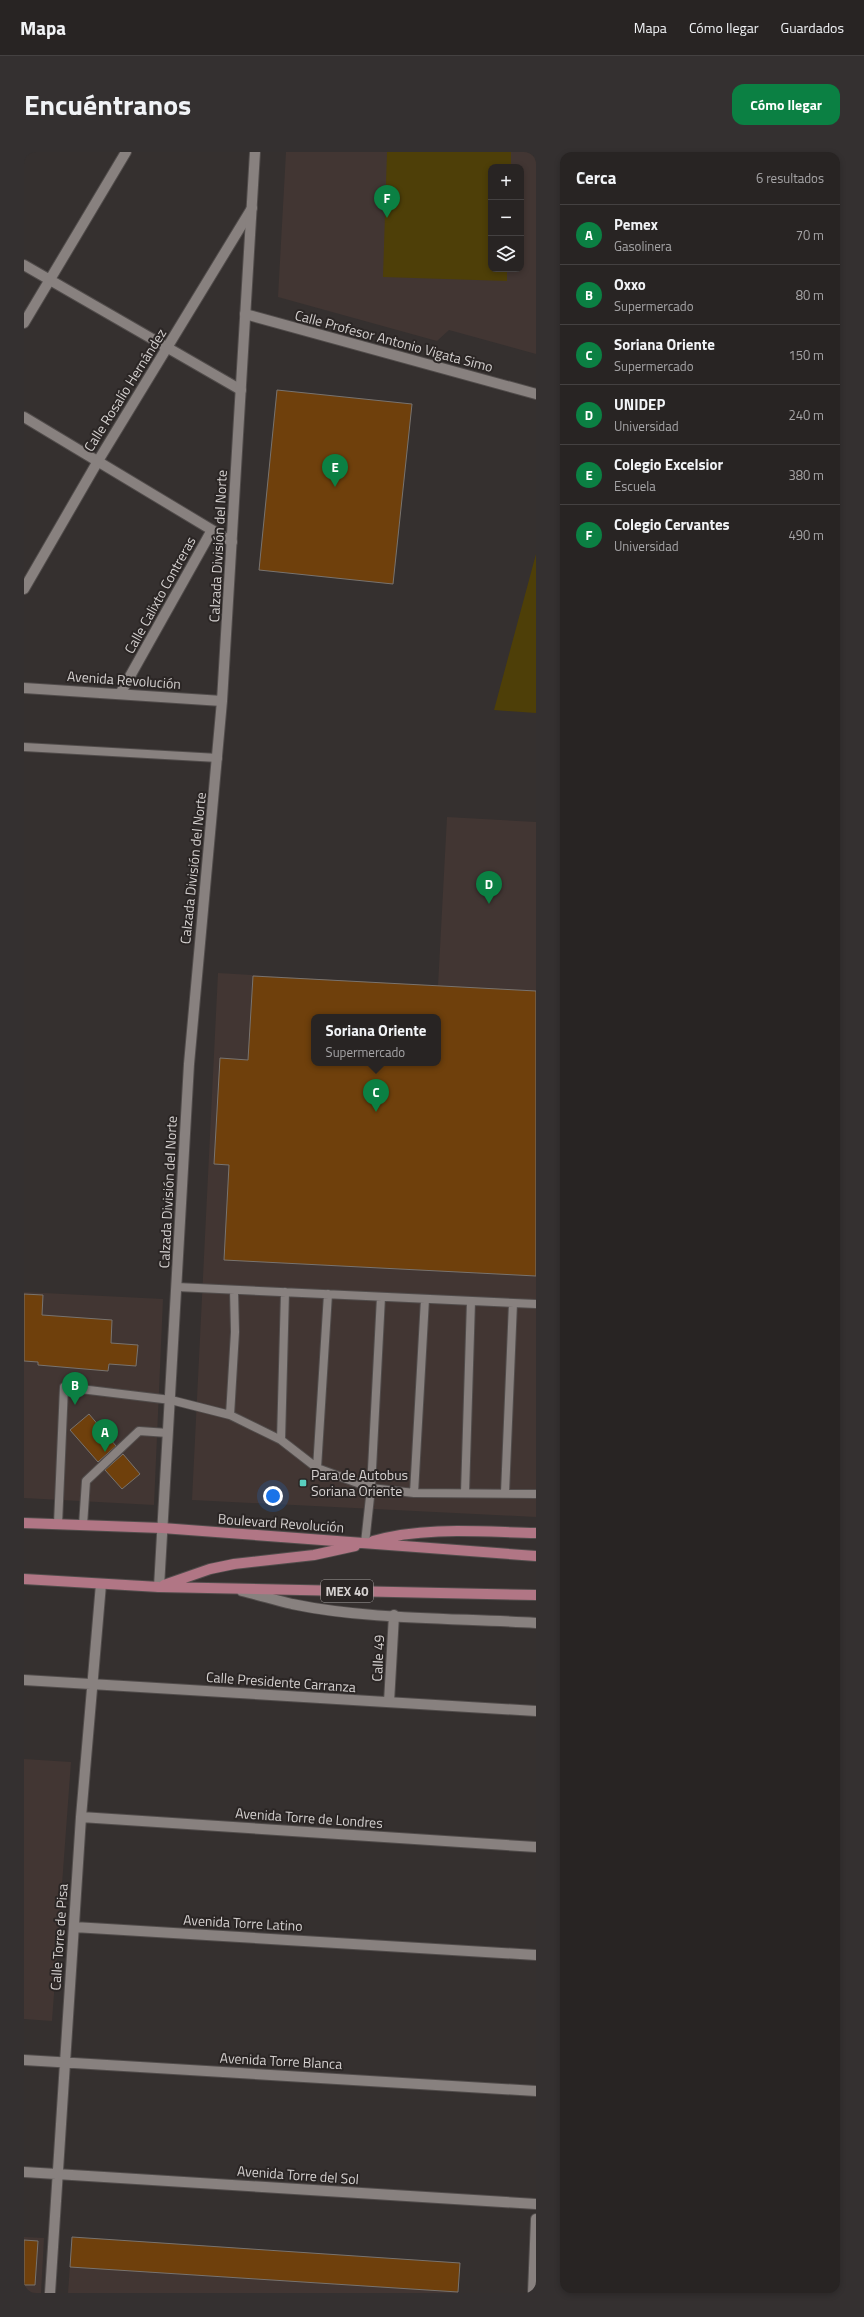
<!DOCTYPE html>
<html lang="es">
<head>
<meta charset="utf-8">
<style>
  :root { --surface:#282423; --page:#343030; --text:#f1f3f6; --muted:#a5a4a6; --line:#444141; --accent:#0b8043 }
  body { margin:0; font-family:"Titillium Web",sans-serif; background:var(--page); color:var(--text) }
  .controls { position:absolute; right:12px; top:12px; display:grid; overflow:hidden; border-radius:8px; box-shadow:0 2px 6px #0003 }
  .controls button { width:36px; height:36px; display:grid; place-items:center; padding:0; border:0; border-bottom:1px solid var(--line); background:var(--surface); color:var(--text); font:20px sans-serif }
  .you { position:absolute; left:249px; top:1344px; width:14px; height:14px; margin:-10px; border:3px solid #fff; border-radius:50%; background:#1a73e8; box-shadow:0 0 0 6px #1a73e833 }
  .badge { display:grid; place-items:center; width:26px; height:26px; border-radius:50%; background:var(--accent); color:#fff; font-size:13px; font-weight:700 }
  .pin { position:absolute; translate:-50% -33px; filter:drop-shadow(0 1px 2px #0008) }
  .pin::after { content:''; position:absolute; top:21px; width:14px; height:12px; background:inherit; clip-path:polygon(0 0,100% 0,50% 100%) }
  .popup { position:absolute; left:287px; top:862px; width:130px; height:52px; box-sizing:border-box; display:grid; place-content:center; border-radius:8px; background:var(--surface); filter:drop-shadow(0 1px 3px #0005); font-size:13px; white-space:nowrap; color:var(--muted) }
  .popup b { font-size:15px; color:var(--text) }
  .popup::after { content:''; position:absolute; left:50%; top:100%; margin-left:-8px; border:8px solid transparent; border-top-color:var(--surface) }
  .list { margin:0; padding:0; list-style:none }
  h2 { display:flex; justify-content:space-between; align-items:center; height:52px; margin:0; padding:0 16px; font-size:17px }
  h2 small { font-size:13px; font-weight:400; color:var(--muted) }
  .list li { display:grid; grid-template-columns:26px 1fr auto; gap:12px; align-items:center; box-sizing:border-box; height:60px; padding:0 16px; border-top:1px solid var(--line) }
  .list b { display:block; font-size:15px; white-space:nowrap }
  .list p { margin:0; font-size:13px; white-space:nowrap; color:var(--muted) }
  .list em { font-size:13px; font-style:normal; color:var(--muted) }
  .icon { flex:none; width:22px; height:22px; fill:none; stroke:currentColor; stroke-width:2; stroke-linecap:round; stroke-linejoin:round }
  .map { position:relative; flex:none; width:512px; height:2141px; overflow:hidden; border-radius:12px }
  header { display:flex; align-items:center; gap:24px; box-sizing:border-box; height:56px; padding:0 20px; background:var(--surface); border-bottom:1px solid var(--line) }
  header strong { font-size:19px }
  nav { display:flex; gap:22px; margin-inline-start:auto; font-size:14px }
  .intro { display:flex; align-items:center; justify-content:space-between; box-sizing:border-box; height:96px; padding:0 24px }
  h1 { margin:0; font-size:28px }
  .button { padding:10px 18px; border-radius:12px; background:var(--accent); color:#fff; font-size:14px; font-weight:700 }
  main { display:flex; gap:24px; padding:0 24px }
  aside { flex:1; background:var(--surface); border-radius:12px; box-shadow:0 2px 6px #0003 }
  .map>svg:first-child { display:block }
  .built { fill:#423633; fill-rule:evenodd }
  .green { fill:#4e3f08 }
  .building { fill:#6f400c; stroke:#78736f; fill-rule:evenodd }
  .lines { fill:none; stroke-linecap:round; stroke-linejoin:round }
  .lane-casing { stroke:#514c4b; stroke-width:10 }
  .street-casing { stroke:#514c4b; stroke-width:12 }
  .secondary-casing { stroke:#514c4b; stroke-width:12 }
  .primary-casing { stroke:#514c4b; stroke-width:12 }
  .lane { stroke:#88817f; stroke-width:8 }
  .street { stroke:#88817f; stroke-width:10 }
  .secondary { stroke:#88817f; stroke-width:10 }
  .primary { stroke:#b17685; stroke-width:10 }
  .poi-dot { fill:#59cebe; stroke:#2b2625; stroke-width:1.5 }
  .labels { text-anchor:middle; stroke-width:4; stroke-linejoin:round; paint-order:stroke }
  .shield { fill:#2b2625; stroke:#a29e9d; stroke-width:1 }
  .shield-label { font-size:13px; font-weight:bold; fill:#d5d1d0 }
  .street-label { font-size:14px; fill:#d5d1d0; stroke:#2b2625 }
  .poi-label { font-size:14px; fill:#d5d1d0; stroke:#2b2625; text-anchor:start }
</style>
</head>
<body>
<header>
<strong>Mapa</strong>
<nav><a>Mapa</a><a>Cómo llegar</a><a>Guardados</a></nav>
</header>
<div class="intro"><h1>Encuéntranos</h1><a class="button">Cómo llegar</a></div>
<main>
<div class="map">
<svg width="512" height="2141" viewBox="0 0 512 2141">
  <rect width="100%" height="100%" fill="#35302f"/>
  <!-- built -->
  <path class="built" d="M262,0H512V202L425,178L413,189L254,145ZM467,15H497V117H467Z
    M423,665L512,670V1365L168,1348L194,821L414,834ZM290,865H414V911H290Z
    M0,1140L139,1147L130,1353L0,1346Z
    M0,1607L47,1610L28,1869L0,1867Z
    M0,2085L20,2086L17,2141H0Z
    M48,2085L436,2111L434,2141H44Z"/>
  <!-- green -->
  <path class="green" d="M363,0H487V15H467V117H483V129L359,125Z
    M512,402V561L470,558Z"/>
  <!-- building -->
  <path class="building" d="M253,238L388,252L369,432L235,418Z
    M229,824L512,839V1124L200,1108L205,1013L190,1012L196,906L224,908ZM290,865H414V911H290Z
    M0,1142L19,1143L18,1163L88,1168L87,1191L114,1193L112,1214L85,1212L84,1219L14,1213V1210L0,1209Z
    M65,1262L92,1294L74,1310L46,1278Z
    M99,1302L116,1322L98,1337L81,1318Z
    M48,2085L436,2111L434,2140L46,2115Z
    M0,2088L14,2089L11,2133H0Z"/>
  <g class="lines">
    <defs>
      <path id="lane" d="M0,595L194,606
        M153,1135L512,1152
        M210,1138L211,1180L206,1263L257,1288L293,1316L347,1336L390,1341L512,1342
        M257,1288L261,1140
        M293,1316L304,1142
        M390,1341L401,1147
        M441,1341L447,1149
        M481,1341L489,1151
        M34,1372L40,1235L147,1248L206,1263
        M59,1373L62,1329L115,1279L144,1281
        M341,1391L347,1336L357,1145"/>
      <path id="street" d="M0,113L217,238
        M221,162L512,242
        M0,171L102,0
        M0,265L208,390
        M0,437L74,309L228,56
        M96,542L188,378
        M0,1528L512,1559
        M365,1550L370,1463
        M57,1665L512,1695
        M50,1775L512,1803
        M0,1908L512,1939
        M0,2020L512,2052
        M26,2141L57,1665L77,1432
        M509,2141L512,2067"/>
      <path id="secondary" d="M0,536L198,549
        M135,1435L165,912L198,549L231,0
        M218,1439C235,1443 251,1448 268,1452C344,1468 434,1466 512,1471"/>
      <path id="primary" d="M0,1371L138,1376L512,1404
        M349,1389C401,1374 458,1380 512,1381
        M0,1427L135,1435L512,1443
        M140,1433L186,1417L210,1412L290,1403L331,1394"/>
    </defs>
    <!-- lane casing -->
    <use href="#lane" class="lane-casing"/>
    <!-- street casing -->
    <use href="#street" class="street-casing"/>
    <!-- secondary casing -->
    <use href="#secondary" class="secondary-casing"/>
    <!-- primary casing -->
    <use href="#primary" class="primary-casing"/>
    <!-- lane -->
    <use href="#lane" class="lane"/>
    <!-- street -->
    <use href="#street" class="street"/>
    <!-- secondary -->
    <use href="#secondary" class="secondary"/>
    <!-- primary -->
    <use href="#primary" class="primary"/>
  </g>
  <!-- markers -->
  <rect class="poi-dot" x="275" y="1327" width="8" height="8" rx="2"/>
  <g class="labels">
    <!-- shield labels -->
    <rect class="shield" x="297" y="1428" width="52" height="22" rx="3"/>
    <g class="shield-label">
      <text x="323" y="1444">MEX 40</text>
    </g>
    <!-- street labels -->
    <g class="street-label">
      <text transform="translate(370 189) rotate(15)" y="5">Calle Profesor Antonio Vigata Simo</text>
      <text transform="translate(101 238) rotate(-58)" y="5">Calle Rosalío Hernández</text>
      <text transform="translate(194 394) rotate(-87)" y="5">Calzada División del Norte</text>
      <text transform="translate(136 443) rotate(-61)" y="5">Calle Calixto Contreras</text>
      <text transform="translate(100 528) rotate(4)" y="5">Avenida Revolución</text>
      <text transform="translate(169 716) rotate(-84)" y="5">Calzada División del Norte</text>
      <text transform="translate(144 1040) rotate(-87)" y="5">Calzada División del Norte</text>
      <text transform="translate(257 1371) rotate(4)" y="5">Boulevard Revolución</text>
      <text transform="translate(354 1506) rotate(-87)" y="5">Calle 49</text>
      <text transform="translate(257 1530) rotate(4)" y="5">Calle Presidente Carranza</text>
      <text transform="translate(285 1666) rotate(4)" y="5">Avenida Torre de Londres</text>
      <text transform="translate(219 1771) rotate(3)" y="5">Avenida Torre Latino</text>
      <text transform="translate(35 1785) rotate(-86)" y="5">Calle Torre de Pisa</text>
      <text transform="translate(257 1909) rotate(3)" y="5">Avenida Torre Blanca</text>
      <text transform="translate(274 2023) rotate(4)" y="5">Avenida Torre del Sol</text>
    </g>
    <!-- poi labels -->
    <g class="poi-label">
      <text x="287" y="1328">Para de Autobus<tspan x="287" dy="16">Soriana Oriente</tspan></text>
    </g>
  </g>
</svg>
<div class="controls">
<button>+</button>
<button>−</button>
<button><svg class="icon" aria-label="layers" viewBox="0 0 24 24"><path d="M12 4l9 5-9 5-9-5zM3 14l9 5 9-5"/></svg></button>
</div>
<div class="you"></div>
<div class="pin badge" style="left:81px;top:1300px">A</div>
<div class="pin badge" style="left:51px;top:1253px">B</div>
<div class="pin badge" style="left:352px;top:960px">C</div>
<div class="popup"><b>Soriana Oriente</b>Supermercado</div>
<div class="pin badge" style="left:465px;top:752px">D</div>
<div class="pin badge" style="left:311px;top:335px">E</div>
<div class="pin badge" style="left:363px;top:66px">F</div>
</div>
<aside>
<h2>Cerca<small>6 resultados</small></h2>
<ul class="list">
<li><span class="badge">A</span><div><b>Pemex</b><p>Gasolinera</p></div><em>70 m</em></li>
<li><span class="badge">B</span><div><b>Oxxo</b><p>Supermercado</p></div><em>80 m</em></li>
<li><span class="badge">C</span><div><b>Soriana Oriente</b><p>Supermercado</p></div><em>150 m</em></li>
<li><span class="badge">D</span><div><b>UNIDEP</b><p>Universidad</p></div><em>240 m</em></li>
<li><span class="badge">E</span><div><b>Colegio Excelsior</b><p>Escuela</p></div><em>380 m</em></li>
<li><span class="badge">F</span><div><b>Colegio Cervantes</b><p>Universidad</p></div><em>490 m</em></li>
</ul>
</aside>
</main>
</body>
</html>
